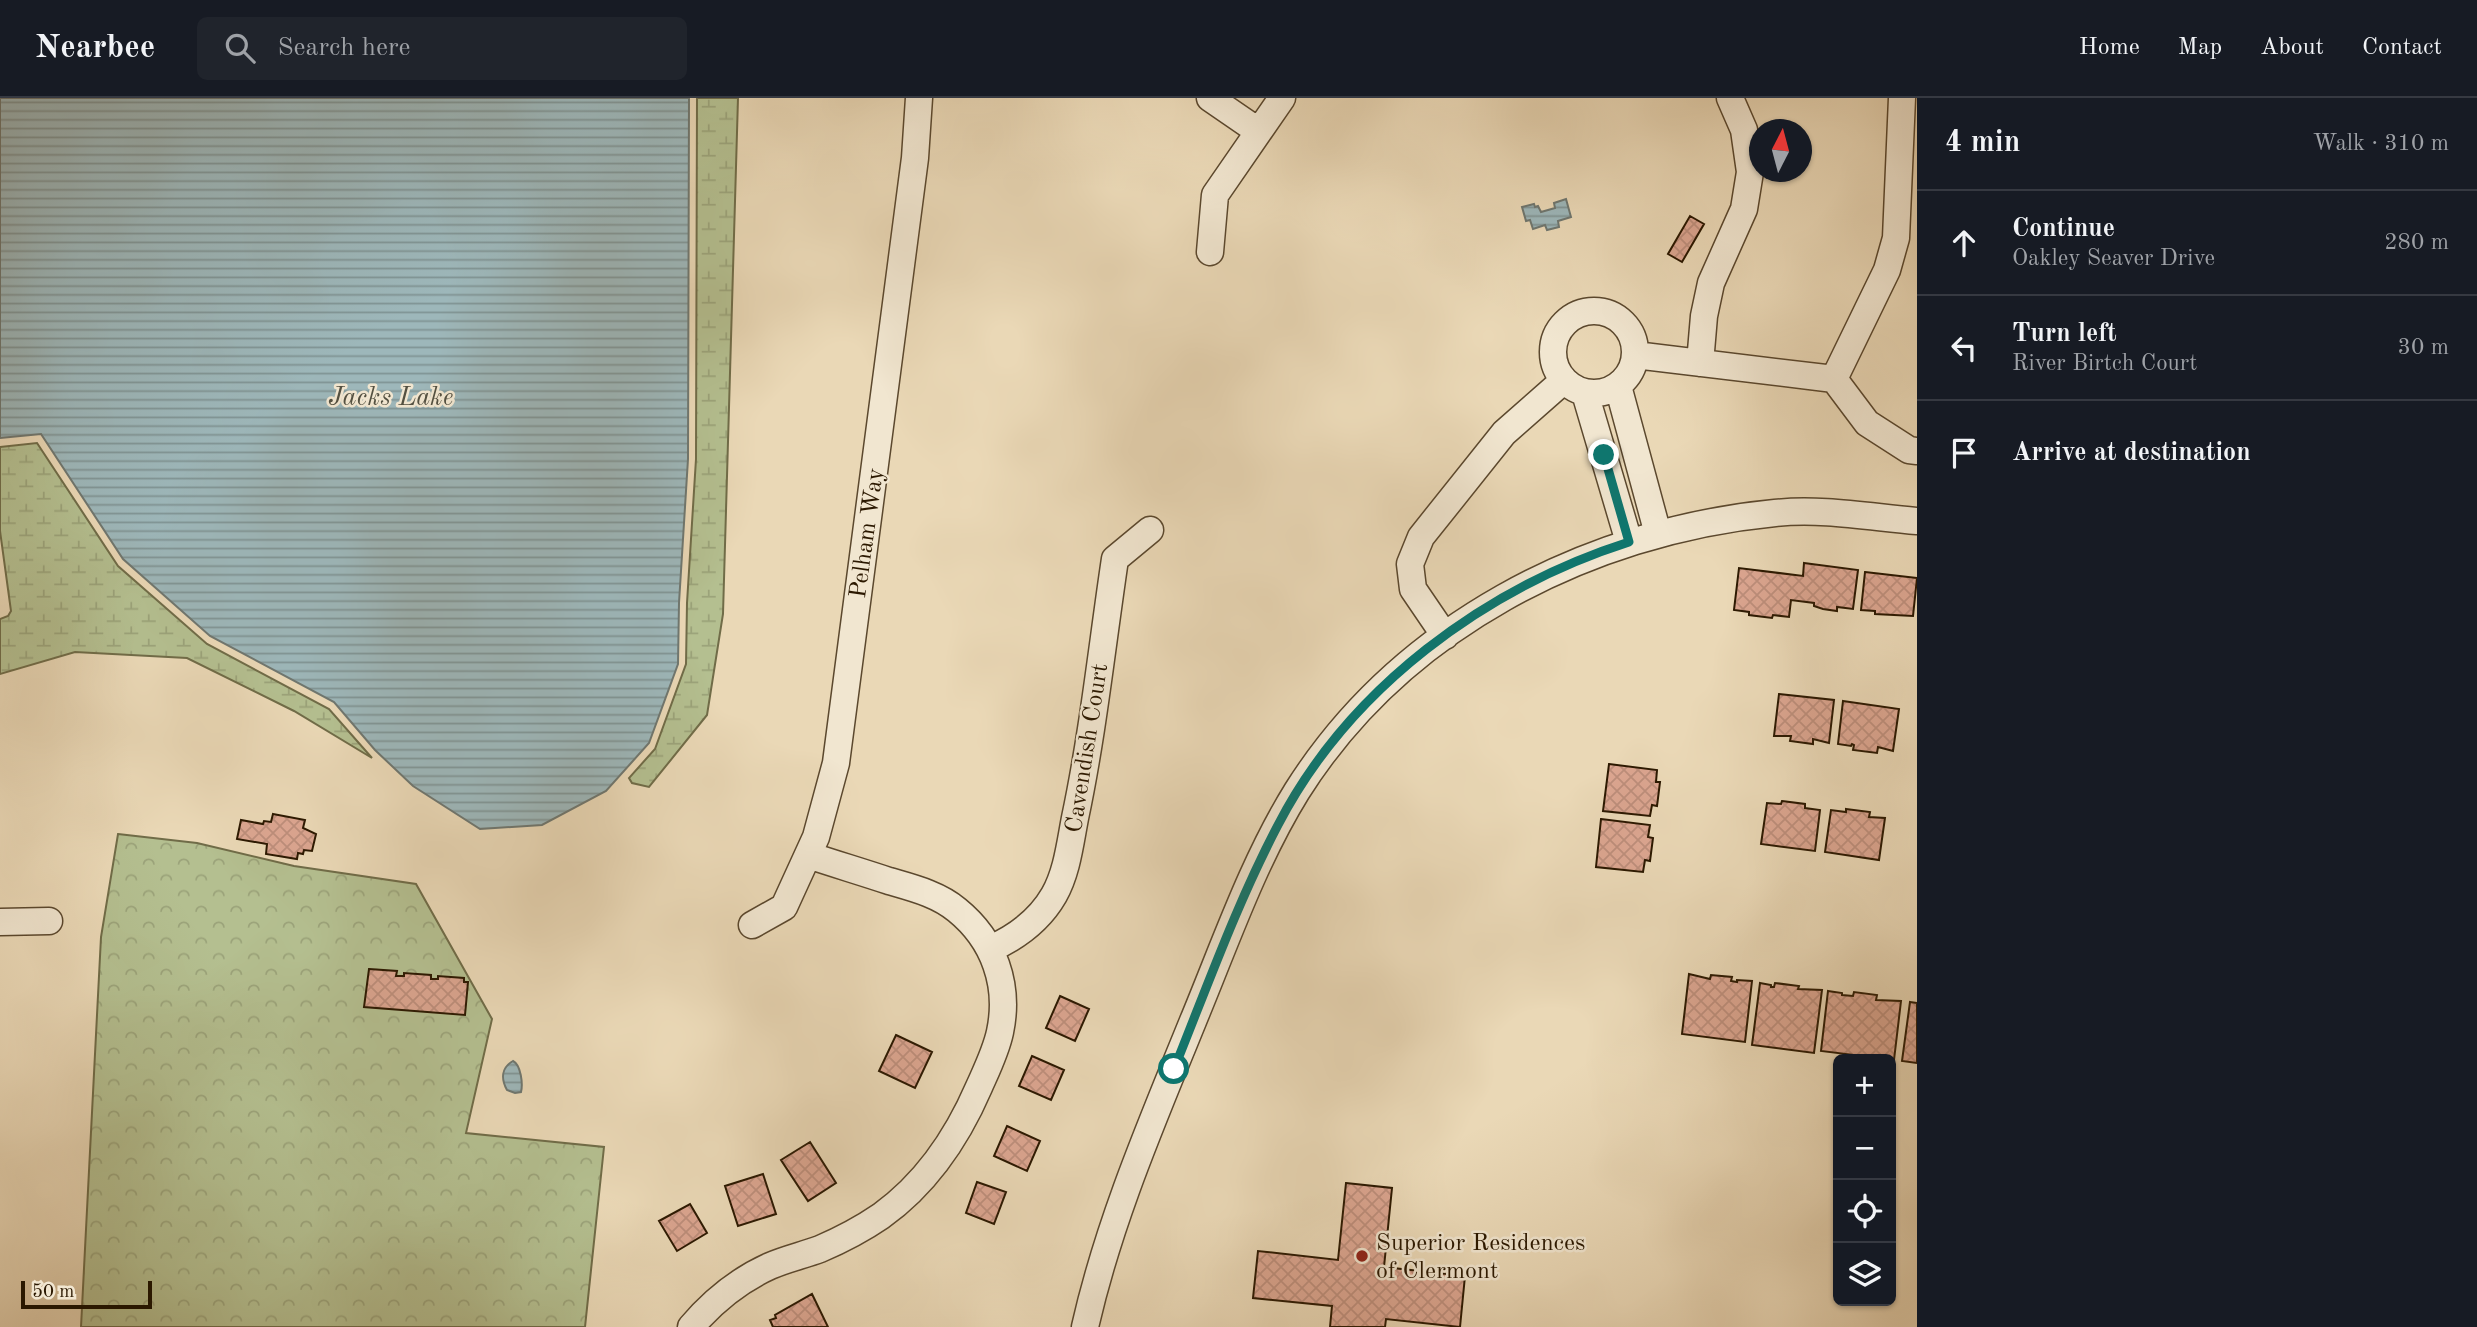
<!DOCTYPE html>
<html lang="en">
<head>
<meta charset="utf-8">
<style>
  :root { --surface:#171b24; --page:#20242c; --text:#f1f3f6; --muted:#9ea1a6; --line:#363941 }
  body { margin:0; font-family:"Old Standard TT",serif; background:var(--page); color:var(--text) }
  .controls { position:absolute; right:21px; bottom:21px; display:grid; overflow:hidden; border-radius:10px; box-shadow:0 2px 5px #0004 }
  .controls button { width:63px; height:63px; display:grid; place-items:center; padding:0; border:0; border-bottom:2px solid var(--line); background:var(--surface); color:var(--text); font:35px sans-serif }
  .compass { position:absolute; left:1749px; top:21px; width:63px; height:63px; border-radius:50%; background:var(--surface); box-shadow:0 2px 5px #0004; rotate:6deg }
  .scale { position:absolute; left:21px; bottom:18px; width:131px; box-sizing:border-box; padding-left:7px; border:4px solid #2b1800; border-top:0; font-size:19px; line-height:24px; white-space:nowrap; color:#2b1800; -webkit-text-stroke:5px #f1e6d0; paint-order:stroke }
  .stop { position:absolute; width:21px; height:21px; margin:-16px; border:5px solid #0f766e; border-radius:50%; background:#fff }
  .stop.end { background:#0f766e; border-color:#fff; box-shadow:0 2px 7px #0008 }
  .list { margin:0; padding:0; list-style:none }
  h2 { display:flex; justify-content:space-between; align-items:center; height:91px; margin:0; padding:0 28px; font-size:30px }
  h2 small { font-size:23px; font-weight:400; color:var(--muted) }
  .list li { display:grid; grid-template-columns:46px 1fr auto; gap:21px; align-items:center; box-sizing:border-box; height:105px; padding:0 28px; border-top:2px solid var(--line) }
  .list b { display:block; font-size:26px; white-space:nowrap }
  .list p { margin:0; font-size:23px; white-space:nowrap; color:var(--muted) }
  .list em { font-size:23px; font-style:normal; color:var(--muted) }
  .icon { flex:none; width:38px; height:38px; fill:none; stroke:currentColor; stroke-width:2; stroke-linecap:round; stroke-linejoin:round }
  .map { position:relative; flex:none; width:1917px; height:1229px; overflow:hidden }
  header { display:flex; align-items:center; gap:42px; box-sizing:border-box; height:98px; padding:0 35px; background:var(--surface); border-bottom:2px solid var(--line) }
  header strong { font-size:33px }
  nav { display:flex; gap:38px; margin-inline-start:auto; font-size:24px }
  .search { width:490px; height:63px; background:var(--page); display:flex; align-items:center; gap:18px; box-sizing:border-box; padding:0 24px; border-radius:10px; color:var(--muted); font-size:26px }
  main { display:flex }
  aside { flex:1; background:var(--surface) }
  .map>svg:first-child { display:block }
  .forest { fill:url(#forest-crowns); stroke:#706c48; stroke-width:2 }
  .wetland { fill:url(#wetland-marsh); stroke:#706c48; stroke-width:2 }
  .water { fill:url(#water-rules); stroke:#6f7770; stroke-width:2 }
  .building { fill:url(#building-cross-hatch); stroke:#2b1800; stroke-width:2 }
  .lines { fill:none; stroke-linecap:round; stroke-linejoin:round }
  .minor-casing { stroke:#5b482e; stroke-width:29 }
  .minor { stroke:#f1e6d0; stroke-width:26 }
  .route { stroke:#0f766e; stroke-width:9 }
  .poi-dot { fill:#8f2418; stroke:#f1e6d0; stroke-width:2.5 }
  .labels { text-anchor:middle; stroke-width:5; stroke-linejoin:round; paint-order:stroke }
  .street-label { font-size:24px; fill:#2b1800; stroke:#f1e6d0 }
  .poi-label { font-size:24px; fill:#2b1800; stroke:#f1e6d0; text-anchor:start }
  .water-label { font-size:26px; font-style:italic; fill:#535041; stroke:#f1e6d0 }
</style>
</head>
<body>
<header>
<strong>Nearbee</strong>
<div class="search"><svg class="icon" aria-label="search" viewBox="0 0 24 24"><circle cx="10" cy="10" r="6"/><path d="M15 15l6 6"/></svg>Search here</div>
<nav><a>Home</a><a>Map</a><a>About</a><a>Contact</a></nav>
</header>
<main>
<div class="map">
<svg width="1917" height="1229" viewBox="0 0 1917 1229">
  <defs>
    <pattern id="forest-crowns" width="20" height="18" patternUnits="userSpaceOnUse" patternTransform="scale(1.75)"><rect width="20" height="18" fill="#b4bf90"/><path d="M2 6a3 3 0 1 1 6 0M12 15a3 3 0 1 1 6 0" fill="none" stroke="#9ba37a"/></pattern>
    <pattern id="wetland-marsh" width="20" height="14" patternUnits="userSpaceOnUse" patternTransform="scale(1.75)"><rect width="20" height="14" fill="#b4bf90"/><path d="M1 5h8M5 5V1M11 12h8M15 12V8" fill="none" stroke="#9ba37a"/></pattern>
    <pattern id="water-rules" width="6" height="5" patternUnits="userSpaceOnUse" patternTransform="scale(1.75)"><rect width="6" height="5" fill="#9db7ba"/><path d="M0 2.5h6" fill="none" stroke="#809495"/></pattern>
    <pattern id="building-cross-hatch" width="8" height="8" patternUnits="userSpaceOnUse" patternTransform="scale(1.75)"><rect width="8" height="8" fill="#dca691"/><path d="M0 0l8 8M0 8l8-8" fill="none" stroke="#bd8e7b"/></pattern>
  </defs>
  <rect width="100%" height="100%" fill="#ead8b6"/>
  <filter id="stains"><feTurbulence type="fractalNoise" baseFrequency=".00286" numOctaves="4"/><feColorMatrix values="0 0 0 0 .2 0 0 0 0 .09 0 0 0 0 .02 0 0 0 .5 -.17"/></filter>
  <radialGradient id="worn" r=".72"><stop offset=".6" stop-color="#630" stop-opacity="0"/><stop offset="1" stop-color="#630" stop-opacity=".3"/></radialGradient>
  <!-- forest -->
  <path class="forest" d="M118,736L197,745L294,768L416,786L492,921L466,1035L604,1049L585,1229H81L101,839Z"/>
  <!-- wetland -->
  <path class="wetland" d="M697,0H738L723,516L707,617L649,689L632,685L629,680L655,651L686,566L687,505L696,361Z
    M37,345L118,468L207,546L329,611L372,660L294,613L187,560L75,554L0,576V521L8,518L11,513L0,433V349Z"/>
  <!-- water -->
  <path class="water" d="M0,0H689L688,361L679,505L678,566L649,645L606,693L542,727L480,731L413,688L375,652L334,604L210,538L123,461L41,336L0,340Z
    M1566,101L1571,119L1558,123L1559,129L1547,132L1545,127L1533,131L1530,122L1526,123L1522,109L1534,106L1535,109L1538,108L1541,114L1555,110L1554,105Z
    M513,963C521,967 523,986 521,994L515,995L507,992C501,981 501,970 513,963Z"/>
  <!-- building -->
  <path class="building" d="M1690,118L1704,126L1682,164L1668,156Z
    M1804,465L1858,472L1853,511L1837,509V513L1823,511L1814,508V505L1791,502L1789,519L1773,517L1772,520L1749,517V514L1734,512L1739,470L1803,478Z
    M1865,474L1917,480L1913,518L1875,516V513L1861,512Z
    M1779,596L1834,602L1829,645L1813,641V646L1790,643L1791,638H1774Z
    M1843,603L1899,611L1893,653L1878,649L1877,655L1853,652L1854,647L1852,646L1851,648L1838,646Z
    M1609,666L1657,672L1656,684H1660L1657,708L1652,707L1650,718L1603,713Z
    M1782,703L1805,706V710L1820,712L1815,753L1761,746L1767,705L1781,706Z
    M1846,711L1870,714L1869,719L1885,720L1879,762L1825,754L1831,712L1846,714Z
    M273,716L305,722L303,730L316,736L312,753L304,752L303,756L298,755L297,761L266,756L267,746L237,741L241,722L263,726L264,723L271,724Z
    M1601,721L1650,727L1648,739L1653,740L1650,763L1645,762L1643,774L1596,769Z
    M369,871L397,873L396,878H404V875L431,877V881H438V878L464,880V884H468L465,917L364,909Z
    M1689,876L1710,881L1711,877L1732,879L1731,883L1737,884V882L1752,883L1745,944L1682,936Z
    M1760,885L1771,887V889H1774L1775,885L1799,888L1798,891L1822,892L1814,955L1752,947Z
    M1828,893L1842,895V897L1853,898L1854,894L1877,897L1876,902L1901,903L1894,962L1821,953Z
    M1060,898L1089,911L1075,943L1046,930Z
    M1910,904L1917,905V965L1902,963Z
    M896,937L932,954L915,990L879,973Z
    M1032,958L1064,972L1051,1002L1019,988Z
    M1007,1028L1040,1043L1027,1073L994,1058Z
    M810,1044L836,1085L808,1103L781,1062Z
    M763,1076L776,1116L738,1128L725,1088Z
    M977,1084L1006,1094L994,1126L966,1115Z
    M1346,1085L1392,1090L1384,1169L1465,1178L1460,1229L1386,1221L1385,1229H1330L1332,1208L1253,1200L1258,1153L1338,1162Z
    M690,1106L707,1135L677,1153L659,1123Z
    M812,1196L828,1229H773L770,1222L776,1220L775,1217Z"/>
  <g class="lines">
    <defs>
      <path id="minor" d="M1210,0L1258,33
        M1210,154L1215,97L1282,0
        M1553 254a41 41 0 1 1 82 0a41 41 0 1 1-82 0Z
        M1635,257L1834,281L1867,325L1909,352L1917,353
        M1700,265L1704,218L1711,185L1744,111L1750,74L1744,32L1730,0
        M1834,281L1887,172L1896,140L1902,0
        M1618,288L1658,436
        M1585,295L1629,444
        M1445,538L1413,491L1410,466L1421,439L1504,335L1563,283
        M0,824L49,823
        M752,827L784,809L816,739L836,665L915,60L919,0
        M990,851C1017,839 1039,823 1054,797C1067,774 1070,746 1075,720C1093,635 1102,548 1115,461L1150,432
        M691,1229C713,1203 739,1182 770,1168C786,1161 804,1157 820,1151C841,1142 862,1131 881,1118C927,1085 957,1040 979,989C987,971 996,953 1000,934C1010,887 994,842 957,812C938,796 913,790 889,783C862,774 835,766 808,757
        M1085,1229C1109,1123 1152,1024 1193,923C1225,846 1253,764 1297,693C1400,530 1586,433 1775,415C1821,410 1870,419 1917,423"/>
    </defs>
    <!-- minor casing -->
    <use href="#minor" class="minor-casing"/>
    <!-- minor -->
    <use href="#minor" class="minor"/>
  </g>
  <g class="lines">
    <!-- route -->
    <path class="route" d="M1174,971C1207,889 1237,805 1278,727C1349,590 1485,490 1629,444L1604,357"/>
  </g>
  <!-- markers -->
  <circle class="poi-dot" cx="1362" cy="1158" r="7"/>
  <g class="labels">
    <!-- street labels -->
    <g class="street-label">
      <text transform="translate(866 435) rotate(-82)" y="8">Pelham Way</text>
      <text transform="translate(1086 650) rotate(-81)" y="8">Cavendish Court</text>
    </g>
    <!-- poi labels -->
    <g class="poi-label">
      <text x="1376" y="1152">Superior Residences<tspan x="1376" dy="28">of Clermont</tspan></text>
    </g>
    <!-- water labels -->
    <g class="water-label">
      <text x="391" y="307">Jacks Lake</text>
    </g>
  </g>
  <rect width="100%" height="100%" filter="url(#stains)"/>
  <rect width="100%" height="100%" fill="url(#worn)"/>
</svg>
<div class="controls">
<button>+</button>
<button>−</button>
<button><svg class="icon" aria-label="locate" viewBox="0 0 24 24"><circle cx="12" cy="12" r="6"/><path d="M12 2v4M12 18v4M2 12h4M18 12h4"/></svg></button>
<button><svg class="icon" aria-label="layers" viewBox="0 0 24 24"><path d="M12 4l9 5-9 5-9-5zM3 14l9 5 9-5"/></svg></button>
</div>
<svg class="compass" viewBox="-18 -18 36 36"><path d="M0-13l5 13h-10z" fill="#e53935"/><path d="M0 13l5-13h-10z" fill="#9ea1a6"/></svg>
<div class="scale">50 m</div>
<div class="stop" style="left:1174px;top:971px"></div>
<div class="stop end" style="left:1604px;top:357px"></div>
</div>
<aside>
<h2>4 min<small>Walk · 310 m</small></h2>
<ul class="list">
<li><svg class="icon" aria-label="ahead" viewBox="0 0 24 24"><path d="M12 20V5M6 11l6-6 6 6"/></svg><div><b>Continue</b><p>Oakley Seaver Drive</p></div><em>280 m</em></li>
<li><svg class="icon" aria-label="left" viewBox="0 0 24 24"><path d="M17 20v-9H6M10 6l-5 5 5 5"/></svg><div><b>Turn left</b><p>River Birtch Court</p></div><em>30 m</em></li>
<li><svg class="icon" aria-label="arrive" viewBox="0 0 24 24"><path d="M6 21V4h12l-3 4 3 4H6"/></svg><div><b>Arrive at destination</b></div></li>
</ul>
</aside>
</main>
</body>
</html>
